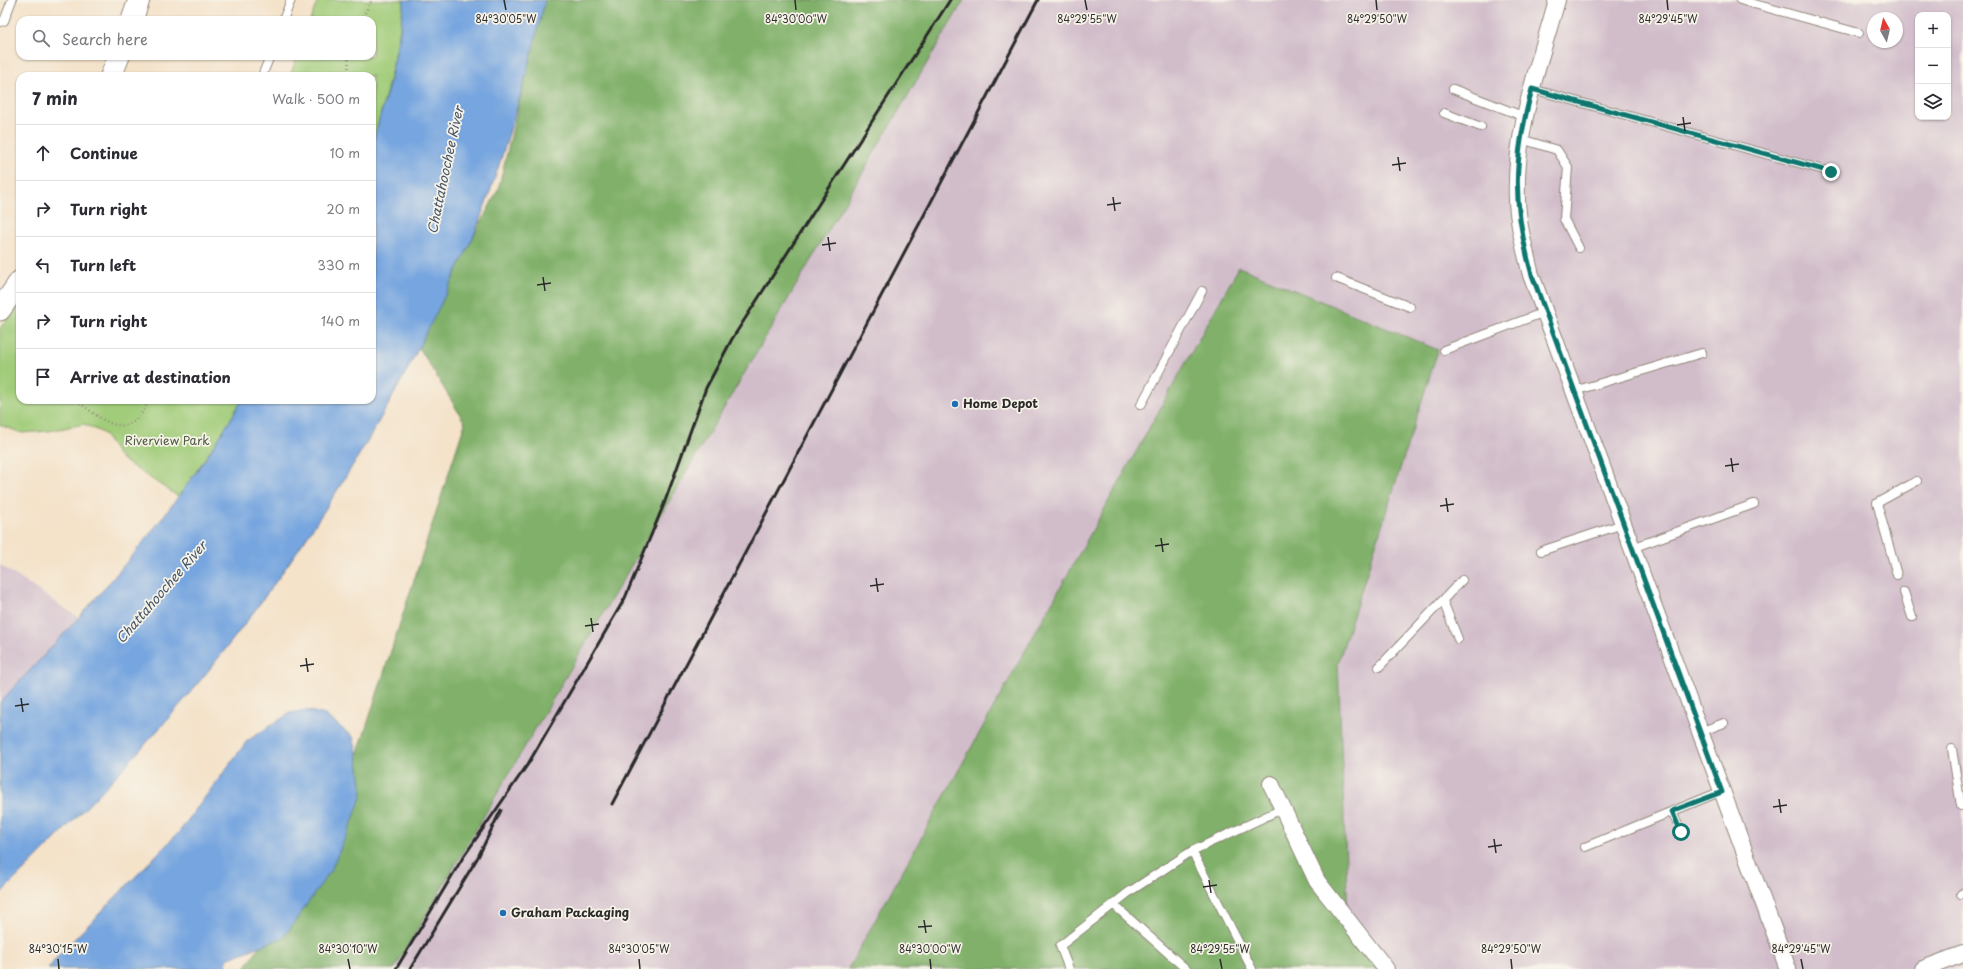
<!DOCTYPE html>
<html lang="en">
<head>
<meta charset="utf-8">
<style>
  :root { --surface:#fff; --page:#f2f2f3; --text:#2b2b33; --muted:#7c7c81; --line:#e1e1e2 }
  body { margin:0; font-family:"Playpen Sans",sans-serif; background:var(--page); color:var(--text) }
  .controls { position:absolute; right:12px; top:12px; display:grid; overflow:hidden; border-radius:8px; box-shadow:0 1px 3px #0004 }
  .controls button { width:36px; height:36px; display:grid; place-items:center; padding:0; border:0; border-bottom:1px solid var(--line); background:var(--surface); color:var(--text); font:20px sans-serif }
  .compass { position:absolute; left:1867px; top:12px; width:36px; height:36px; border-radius:50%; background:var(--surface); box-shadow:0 1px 3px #0004; rotate:352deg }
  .stop { position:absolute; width:12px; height:12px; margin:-9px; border:3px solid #0f766e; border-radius:50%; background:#fff }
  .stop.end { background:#0f766e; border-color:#fff; box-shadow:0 1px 4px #0008 }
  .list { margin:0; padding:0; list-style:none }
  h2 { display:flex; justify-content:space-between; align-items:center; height:52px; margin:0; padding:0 16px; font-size:17px }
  h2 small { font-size:13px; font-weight:400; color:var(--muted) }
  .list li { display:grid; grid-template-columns:26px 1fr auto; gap:12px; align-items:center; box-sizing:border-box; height:56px; padding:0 16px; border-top:1px solid var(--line) }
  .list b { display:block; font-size:15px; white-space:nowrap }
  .list em { font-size:13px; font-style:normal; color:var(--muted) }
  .icon { flex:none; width:22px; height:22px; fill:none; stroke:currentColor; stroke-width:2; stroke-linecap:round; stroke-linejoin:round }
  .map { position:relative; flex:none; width:1963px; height:969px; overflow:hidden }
  .search { position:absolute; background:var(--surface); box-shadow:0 1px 3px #0004; left:16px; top:16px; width:360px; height:44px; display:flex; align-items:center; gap:10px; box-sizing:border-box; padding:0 14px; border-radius:12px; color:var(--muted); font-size:15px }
  .panel { position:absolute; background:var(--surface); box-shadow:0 1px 3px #0004; left:16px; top:72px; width:360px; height:332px; border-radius:12px }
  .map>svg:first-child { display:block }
  .industrial { fill:#d1bdca; fill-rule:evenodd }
  .green { fill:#a1cc79; stroke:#667c52 }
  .forest { fill:#80b069; stroke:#566e4a }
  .water { fill:#76a5df; stroke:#506885 }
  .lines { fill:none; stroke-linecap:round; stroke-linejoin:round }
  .service-casing { stroke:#90867a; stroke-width:10 }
  .minor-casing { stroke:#90867a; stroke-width:18 }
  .tertiary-casing { stroke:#90867a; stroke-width:23 }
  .path { stroke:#90867a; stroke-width:2.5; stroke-dasharray:1 3; stroke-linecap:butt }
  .service { stroke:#fff; stroke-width:8 }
  .minor { stroke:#fff; stroke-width:16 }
  .tertiary { stroke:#fff; stroke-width:21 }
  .rail { stroke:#2b2b2b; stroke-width:3 }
  .route { stroke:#0f766e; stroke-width:5 }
  .ticks { fill:none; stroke:#2b2b2b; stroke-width:1.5 }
  .poi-dot { fill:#1f6fb2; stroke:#f7f3e8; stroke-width:1.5 }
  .labels { text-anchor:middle; stroke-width:3.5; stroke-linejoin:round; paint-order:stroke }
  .poi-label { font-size:12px; font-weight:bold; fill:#2b2b2b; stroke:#f7f3e8; text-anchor:start }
  .park-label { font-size:12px; fill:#4e5b42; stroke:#f7f3e8 }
  .water-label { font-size:13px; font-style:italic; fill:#45566a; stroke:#f7f3e8 }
  .ticks-label { font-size:10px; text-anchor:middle; fill:#2b2b2b; stroke:#f7f3e8; stroke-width:3.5; stroke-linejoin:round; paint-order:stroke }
</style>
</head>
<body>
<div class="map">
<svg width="1963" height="969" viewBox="0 0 1963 969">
  <rect width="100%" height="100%" fill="#f7f3e8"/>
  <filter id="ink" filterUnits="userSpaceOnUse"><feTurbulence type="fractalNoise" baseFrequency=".025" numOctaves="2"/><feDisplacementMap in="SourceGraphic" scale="8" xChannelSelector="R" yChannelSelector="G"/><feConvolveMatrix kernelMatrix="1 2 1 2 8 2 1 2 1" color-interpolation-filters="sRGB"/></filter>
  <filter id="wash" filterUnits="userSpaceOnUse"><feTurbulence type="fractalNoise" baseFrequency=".012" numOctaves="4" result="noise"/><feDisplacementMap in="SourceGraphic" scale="16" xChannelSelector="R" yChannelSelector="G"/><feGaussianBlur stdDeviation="0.9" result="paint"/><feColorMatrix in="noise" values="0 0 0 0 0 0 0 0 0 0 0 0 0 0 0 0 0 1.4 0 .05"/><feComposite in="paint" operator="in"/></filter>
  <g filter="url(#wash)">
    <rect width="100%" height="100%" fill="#f4e2c9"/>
    <!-- industrial -->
    <path class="industrial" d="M964,0H1963V969H1381L1348,916L1338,663L1438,350L1239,267L848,969H394ZM1918,15H1948V117H1918ZM1873,18H1897V42H1873Z
      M0,565L97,630L0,716Z"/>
    <!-- green -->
    <path class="green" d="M318,0H404C398,50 386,96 372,145V76H290L297,56H372V20H310Z
      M20,303V400H242L229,423L179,497L120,458L103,433L84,424L49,431L22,433L0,425V328Z"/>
    <!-- forest -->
    <path class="forest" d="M544,0H964L394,969H244L327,848L465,423L417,344L498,190Z
      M1239,267L1438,350L1338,663L1348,916L1381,969H848Z"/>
    <!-- water -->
    <path class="water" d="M404,0H545C526,80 504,158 474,235C467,251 458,267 451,283C436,314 421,344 405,374C356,466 298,555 234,638C164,730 82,813 0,894V702C89,608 177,513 242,400H372V145L390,81L399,37Z
      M306,710L325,715L353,737L357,752L362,794L353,820L331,870L284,937L227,959L226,964L229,969H48L58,956L179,832L247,741L290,713Z"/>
  </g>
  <g filter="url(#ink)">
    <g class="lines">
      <defs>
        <path id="service" d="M1740,0L1859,33
          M283,20L291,0
          M0,22L4,21L12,0
          M262,76L270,56
          M1453,89L1525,117
          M1532,89L1831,172
          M1444,113L1481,127
          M1521,139L1557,150L1568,167L1564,219L1579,248
          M1336,278L1410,307
          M1444,350L1545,312
          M1574,391L1702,353
          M1141,405L1202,291
          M1632,548L1754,504
          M1541,551L1623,524
          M1897,575L1877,503L1917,481
          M1904,592L1912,617
          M1443,601L1458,639
          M1379,667L1462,580
          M1700,732L1724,723
          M1952,749L1961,806
          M1672,811L1681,832
          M1585,847L1722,791
          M1192,851L1252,969
          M1961,894L1963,893
          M1114,905L1186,969
          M1069,969L1060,946L1129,892L1192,851L1284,808"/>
        <path id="minor" d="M1557,0C1539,65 1514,131 1517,200C1518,225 1525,250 1531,275L1788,969
          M1271,784L1317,881L1386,969
          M1923,969L1963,954"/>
        <path id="tertiary" d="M132,20L139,0
          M111,76L119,56
          M0,310L20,281"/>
      </defs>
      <!-- service casing -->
      <use href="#service" class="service-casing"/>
      <!-- minor casing -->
      <use href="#minor" class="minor-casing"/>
      <!-- tertiary casing -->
      <use href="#tertiary" class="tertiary-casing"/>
      <!-- path -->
      <path class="path" d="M361,20L372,0
        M348,76L349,56
        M80,403C107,424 129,442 149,400"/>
      <!-- service -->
      <use href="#service" class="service"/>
      <!-- minor -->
      <use href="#minor" class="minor"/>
      <!-- tertiary -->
      <use href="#tertiary" class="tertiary"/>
      <!-- rail -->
      <path class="rail" d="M612,804L1038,0
        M396,969L462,859L528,764L625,598L664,504L706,388L732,339L950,0
        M410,969L478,857L501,810"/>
    </g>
  </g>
  <g class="lines" filter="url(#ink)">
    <!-- route -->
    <path class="route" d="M1681,832L1672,811L1722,792L1532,275C1512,204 1513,160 1532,89L1831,172"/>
  </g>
  <!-- ticks -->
  <path class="ticks" d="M504,0L506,10M795,0L796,10M1085,0L1087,10M1376,0L1377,10M1667,0L1668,10M1683,117L1685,131M1677,125L1691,123M1398,157L1400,171M1392,165L1406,163M1113,197L1115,211M1107,205L1121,203M828,237L830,251M822,245L836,243M543,277L545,291M537,285L551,283M1731,458L1733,472M1725,466L1739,464M1446,498L1448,512M1440,506L1454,504M1161,538L1163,552M1155,546L1169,544M876,578L878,592M870,586L884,584M591,618L593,632M585,626L599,624M306,658L308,672M300,666L314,664M21,698L23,712M15,706L29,704M1779,799L1781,813M1773,807L1787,805M1494,839L1496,853M1488,847L1502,845M1209,880L1211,893M1203,887L1217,885M924,920L926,933M918,927L932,926M58,959L59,969M348,959L350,969M639,959L640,969M930,959L931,969M1220,959L1222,969M1511,959L1512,969M1801,959L1803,969"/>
  <!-- markers -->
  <g class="poi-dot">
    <circle cx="955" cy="404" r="4"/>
    <circle cx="503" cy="913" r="4"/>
  </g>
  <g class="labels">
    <!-- poi labels -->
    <g class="poi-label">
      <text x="963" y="408">Home Depot</text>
      <text x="511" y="917">Graham Packaging</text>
    </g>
    <!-- park labels -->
    <g class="park-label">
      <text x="167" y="445">Riverview Park</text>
    </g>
    <!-- water labels -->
    <g class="water-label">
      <text transform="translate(445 170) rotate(-78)" y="5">Chattahoochee River</text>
      <text transform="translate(161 592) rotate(-49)" y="5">Chattahoochee River</text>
    </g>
  </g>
  <g class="ticks-label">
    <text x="506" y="23">84°30'05"W</text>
    <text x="796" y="23">84°30'00"W</text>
    <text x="1087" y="23">84°29'55"W</text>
    <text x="1377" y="23">84°29'50"W</text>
    <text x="1668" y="23">84°29'45"W</text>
    <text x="58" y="953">84°30'15"W</text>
    <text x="348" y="953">84°30'10"W</text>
    <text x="639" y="953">84°30'05"W</text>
    <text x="930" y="953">84°30'00"W</text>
    <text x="1220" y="953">84°29'55"W</text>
    <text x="1511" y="953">84°29'50"W</text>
    <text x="1801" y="953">84°29'45"W</text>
  </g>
</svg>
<div class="controls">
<button>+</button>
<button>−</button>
<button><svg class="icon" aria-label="layers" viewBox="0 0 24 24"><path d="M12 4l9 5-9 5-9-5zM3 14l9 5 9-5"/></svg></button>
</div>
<svg class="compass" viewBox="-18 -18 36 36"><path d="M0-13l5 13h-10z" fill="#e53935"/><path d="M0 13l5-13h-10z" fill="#7c7c81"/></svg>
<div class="stop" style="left:1681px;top:832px"></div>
<div class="stop end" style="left:1831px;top:172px"></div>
<div class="search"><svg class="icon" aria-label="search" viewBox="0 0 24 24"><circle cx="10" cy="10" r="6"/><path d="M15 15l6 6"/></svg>Search here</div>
<section class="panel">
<h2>7 min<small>Walk · 500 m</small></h2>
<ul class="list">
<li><svg class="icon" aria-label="ahead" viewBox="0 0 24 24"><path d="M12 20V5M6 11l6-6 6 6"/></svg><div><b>Continue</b></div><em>10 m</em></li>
<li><svg class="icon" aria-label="right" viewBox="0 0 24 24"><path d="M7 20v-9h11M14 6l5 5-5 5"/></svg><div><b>Turn right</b></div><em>20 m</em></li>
<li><svg class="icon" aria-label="left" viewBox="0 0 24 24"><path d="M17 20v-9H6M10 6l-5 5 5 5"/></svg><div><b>Turn left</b></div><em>330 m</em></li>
<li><svg class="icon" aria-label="right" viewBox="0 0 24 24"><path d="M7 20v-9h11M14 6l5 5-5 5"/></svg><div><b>Turn right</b></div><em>140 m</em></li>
<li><svg class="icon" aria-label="arrive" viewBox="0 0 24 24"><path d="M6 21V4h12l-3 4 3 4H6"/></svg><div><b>Arrive at destination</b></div></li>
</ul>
</section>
</div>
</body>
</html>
